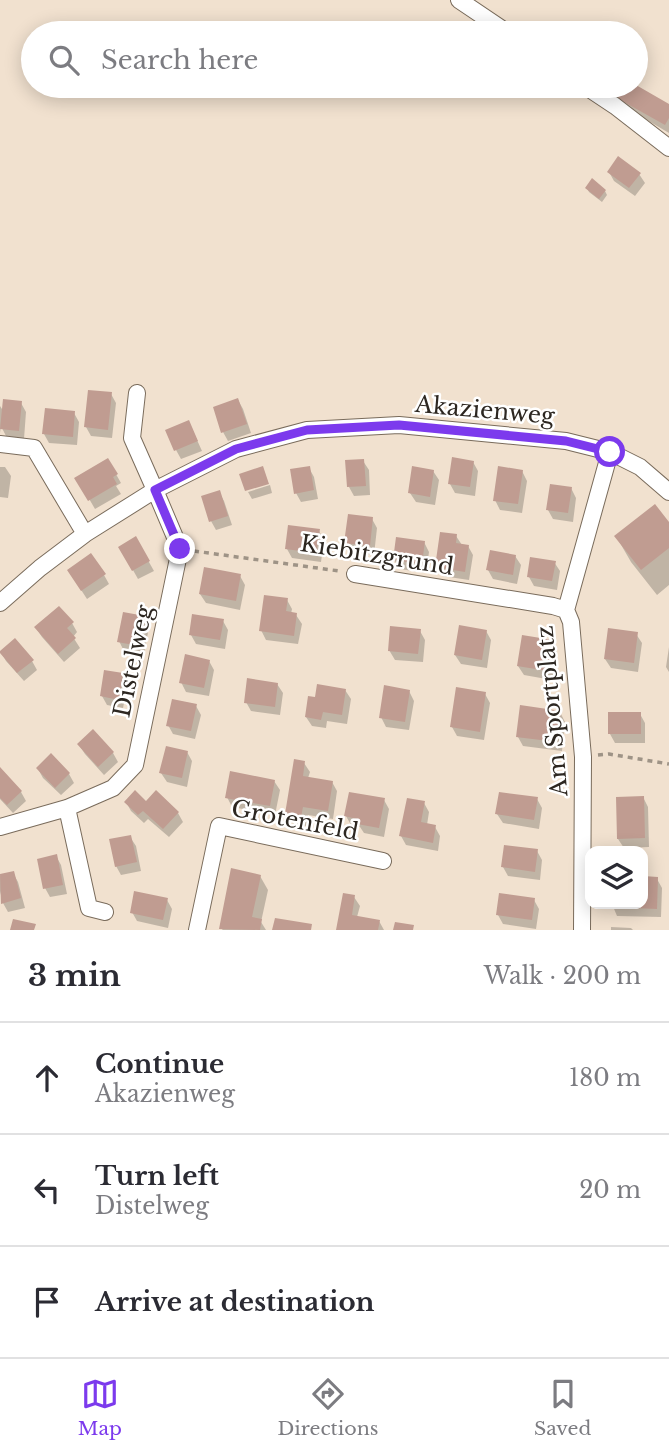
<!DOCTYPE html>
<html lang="en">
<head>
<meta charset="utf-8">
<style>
  :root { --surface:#fff; --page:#f7f7f7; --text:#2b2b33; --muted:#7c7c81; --line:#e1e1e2; --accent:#7c3aed }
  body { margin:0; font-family:"Libre Baskerville",serif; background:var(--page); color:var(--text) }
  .controls { position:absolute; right:21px; bottom:21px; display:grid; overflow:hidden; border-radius:14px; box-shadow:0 4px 18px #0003 }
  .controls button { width:63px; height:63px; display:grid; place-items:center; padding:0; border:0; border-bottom:2px solid var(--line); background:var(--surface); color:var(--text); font:35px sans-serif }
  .stop { position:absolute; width:21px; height:21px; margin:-16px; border:5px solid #7c3aed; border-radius:50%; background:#fff }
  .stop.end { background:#7c3aed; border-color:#fff; box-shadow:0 2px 7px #0008 }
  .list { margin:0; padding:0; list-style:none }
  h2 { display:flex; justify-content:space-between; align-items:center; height:91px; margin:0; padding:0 28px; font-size:30px }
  h2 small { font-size:23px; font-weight:400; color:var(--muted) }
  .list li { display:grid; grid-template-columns:46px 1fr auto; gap:21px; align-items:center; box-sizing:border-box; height:112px; padding:0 28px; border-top:2px solid var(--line) }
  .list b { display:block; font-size:26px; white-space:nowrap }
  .list p { margin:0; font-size:23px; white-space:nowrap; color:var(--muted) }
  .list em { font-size:23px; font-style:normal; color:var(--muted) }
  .icon { flex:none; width:38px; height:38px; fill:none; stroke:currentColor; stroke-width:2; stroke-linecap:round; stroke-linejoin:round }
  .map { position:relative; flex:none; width:669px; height:930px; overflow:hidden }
  .search { position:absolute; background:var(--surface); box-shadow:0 4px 18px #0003; left:21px; right:21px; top:21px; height:77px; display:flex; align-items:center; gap:18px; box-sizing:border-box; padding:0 24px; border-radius:38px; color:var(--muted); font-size:26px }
  .sheet { height:427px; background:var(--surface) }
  nav { display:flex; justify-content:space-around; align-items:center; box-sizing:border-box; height:98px; border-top:2px solid var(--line); background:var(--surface); font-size:19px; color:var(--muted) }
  nav a { display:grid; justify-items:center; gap:4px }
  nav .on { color:var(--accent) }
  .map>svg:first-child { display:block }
  .shadow { fill:#0003 }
  .building { fill:#c09c91 }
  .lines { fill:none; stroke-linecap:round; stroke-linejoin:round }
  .minor-casing { stroke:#796b5b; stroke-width:18 }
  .path { stroke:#9e9386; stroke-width:3.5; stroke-dasharray:5 5; stroke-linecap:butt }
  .minor { stroke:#fff; stroke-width:16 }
  .route { stroke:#7c3aed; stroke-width:9 }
  .labels { text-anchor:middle; stroke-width:5; stroke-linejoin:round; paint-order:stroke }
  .street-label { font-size:23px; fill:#2d2721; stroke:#fff }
</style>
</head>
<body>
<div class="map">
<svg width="669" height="930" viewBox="0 0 669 930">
  <rect width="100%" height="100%" fill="#f1e1cf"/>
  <!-- shadow -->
  <path class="shadow" d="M624,86H634L669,106V133L623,106L617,97Z
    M609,172L639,174L645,183L635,196L614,181Z
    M587,188L605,191L607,195L602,202L589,192Z
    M111,394L116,403L112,438L91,436L86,427Z
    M238,400L243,409L251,433L228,441L223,432Z
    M21,403L26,412L24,439L7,438L1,426L0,433V406L4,412Z
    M74,413L79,422L77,445L49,443L44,434Z
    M193,431L202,451L181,459L176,450Z
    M108,460L121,483L116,486L121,494L95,509L77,478Z
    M363,461L369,470L370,495L354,496L349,487Z
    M473,462L478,471L475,496L455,493L450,484Z
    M0,467H5L11,476L8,498L0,497Z
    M309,468L314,477L318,499L301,502L296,493Z
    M433,471L439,480L435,505L416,502L410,493Z
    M522,471L527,481L522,513L500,510L495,500Z
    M270,485L272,493L252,499L248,492Z
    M571,488L576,498L573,522L553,519L548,510Z
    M219,492L224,501L232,525L216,530L211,521Z
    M372,519L377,528L374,555L351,552L346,543Z
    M669,524V585L657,595L631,562L616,536Z
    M319,531L324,540L321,562L292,558L287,549Z
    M456,536L462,545L468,546L473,555L469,580L442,576L437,567Z
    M136,539L154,571L138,579L120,547Z
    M424,542L429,552L426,573L400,569L394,560Z
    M515,556L521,565L517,584L493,579L488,570Z
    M554,562L560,571L557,590L534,586L529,577Z
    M104,575L109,584L87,599L74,579Z
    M240,576L245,585L240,610L206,603L200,594Z
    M287,600L292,609L291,614L296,615L302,624L298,644L266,640L261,630Z
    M144,617L149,627L144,654L124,651L119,641Z
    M223,621L228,630L225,649L196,644L191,635Z
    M72,623L77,632L73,637L80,648L64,662L42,637L36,628Z
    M420,631L425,640L423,662L395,660L389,650Z
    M486,631L491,640L487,668L461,664L455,655Z
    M636,634L642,643L638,672L611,668L605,659Z
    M552,642L557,651L552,680L524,675L518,666Z
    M669,647V672L666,667Z
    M1,652L32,661L37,670L24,681L6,661Z
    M209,661L214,670L209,696L186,692L181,682Z
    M122,675L128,684L123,708L107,705L102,696Z
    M277,684L283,693L280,715L251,711L246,702Z
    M345,690L351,699L347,724L327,721L326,728L312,726L306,717L317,699Z
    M409,691L414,701L409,730L386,727L381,717Z
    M485,694L490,703L484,740L457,736L452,727Z
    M196,706L201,715L195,739L173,734L168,725Z
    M560,712L565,722L562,751L523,746L518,737Z
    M640,714L645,723V743H615L610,734Z
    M79,745L113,753L118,762L104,775L85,754Z
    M187,752L192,761L187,787L167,782L161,773Z
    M304,763L310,772L308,778L332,782L337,791L333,819L308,815L306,826L292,823L287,814Z
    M38,769L69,774L74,783L61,795L43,778Z
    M1,771L21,792L26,801L13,813L0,799Z
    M274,781L280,790L275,815L232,807L227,797Z
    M643,797L648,807L649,847L624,848L618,839Z
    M537,799L542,808L539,829L503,823L497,814Z
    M384,800L389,809L384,837L364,833L360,827L351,825L346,816Z
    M126,802L147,803L178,813L183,822L169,837L148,819L144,823L131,811Z
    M424,803L429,812L427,825L435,827L440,836L438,851L406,845L401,836Z
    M130,837L136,846L141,871L121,875L116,866Z
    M537,851L542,860L540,880L508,876L503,867Z
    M56,856L61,865L67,894L50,897L45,888Z
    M13,873L18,882L25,908L8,912L3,903L0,891V876Z
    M260,876L268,890L261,922L266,930H222Z
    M643,878L657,879L662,888L661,917L617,916L612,904H643Z
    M354,897L360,906L357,917L379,921L384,930H337Z
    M167,900L172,909L168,928L137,921L132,912Z
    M534,900L539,909L536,929L503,924L498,915Z
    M611,927L631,928L633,930H611Z"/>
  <!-- building -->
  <path class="building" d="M636,85L669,104V118L665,125L615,97L622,86Z
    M618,156L641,173L629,188L607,172Z
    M592,178L606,190L599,199L585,188Z
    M88,390L112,392L108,430L84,427Z
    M238,398L247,424L221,433L213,407Z
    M3,399L22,401L19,431L0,429Z
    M45,408L75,411L73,437L42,434Z
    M189,420L198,441L174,451L165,430Z
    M452,457L474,461L470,487L448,484Z
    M108,458L118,474L113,477L117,484L88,501L74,478Z
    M364,459L366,486L347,487L345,460Z
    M263,466L269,484L245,491L239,474Z
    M310,466L314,490L294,494L290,469Z
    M412,466L434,470L430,497L408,493Z
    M498,466L523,470L518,504L493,501Z
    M550,484L572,487L568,513L546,510Z
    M220,490L228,516L209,522L201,496Z
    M655,504L669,522V548L641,570L614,536Z
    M348,514L373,517L370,546L344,543Z
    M288,525L320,529L316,553L285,549Z
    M440,532L457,534L456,543L469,545L465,572L435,567Z
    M136,536L150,561L132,571L118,547Z
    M396,537L425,541L422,564L393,560Z
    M490,550L516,555L513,575L486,570Z
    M91,553L106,574L81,591L67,570Z
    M530,557L556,561L552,581L527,577Z
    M204,567L241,574L236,601L199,594Z
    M264,595L288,598L286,611L297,613L294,636L259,631Z
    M59,606L74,622L67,628L76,638L58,654L34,627Z
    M123,612L145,616L140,646L117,642Z
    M192,614L224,619L220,640L189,635Z
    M459,625L487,630L482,660L454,655Z
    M390,626L421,629L418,654L388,651Z
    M608,628L638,632L634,663L604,659Z
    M522,635L553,640L548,671L517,666Z
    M15,638L34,660L17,673L0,653V651Z
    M185,654L210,660L204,688L179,683Z
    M104,670L123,673L119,700L100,696Z
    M247,678L278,683L275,707L244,703Z
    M317,684L346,689L342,715L323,712L321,720L305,717L308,696L315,697Z
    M384,685L410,690L405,722L379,718Z
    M456,687L486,692L480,732L450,727Z
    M172,699L197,704L191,731L166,726Z
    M520,705L561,711L557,742L516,737Z
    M608,712H641V734H608Z
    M93,729L114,752L98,767L77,744Z
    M166,746L188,751L182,778L159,773Z
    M51,753L70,773L55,788L36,768Z
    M294,759L305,761L303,776L333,781L328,811L303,807L301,817L285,814Z
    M0,767L22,791L7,805L0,798Z
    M230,771L275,780L270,806L225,798Z
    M135,790L146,801L156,790L179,812L163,829L143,811L138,815L124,802Z
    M349,792L385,798L379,828L357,824V819L344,816Z
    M499,792L538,797L534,820L495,814Z
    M644,796L645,838L617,839L616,797Z
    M407,798L425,801L421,822L436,825L433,843L399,836Z
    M131,835L137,862L115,867L109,839Z
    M504,845L538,849L535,872L501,867Z
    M57,854L63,885L43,889L37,859Z
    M231,868L261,875L252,917L262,919L260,930L219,929Z
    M14,871L21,898L1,904L0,874Z
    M643,876L658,877L657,909L610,907V904H643Z
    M134,891L168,898L163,920L130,913Z
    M343,893L355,895L352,915L380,920L378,930H336Z
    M499,893L535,898L532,920L496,915Z
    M275,918L312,924L311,930H272Z
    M13,919L36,924L34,930H10Z
    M395,922L414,925L413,930H393Z"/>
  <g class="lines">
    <defs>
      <path id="minor" d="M459,0L508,33
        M585,86L615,106L669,148
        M0,444L34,448L85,534
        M355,574L553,606L566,610
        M0,603L40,568L85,534L155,490L236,449L307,430L399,425L566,441L610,452L640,467L669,492
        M67,808L89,908L105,912
        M0,827L67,808L113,788L135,765L180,549L155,490L132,438L137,393
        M197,930L219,826L383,861
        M582,930L583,757L571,622L566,610L610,452"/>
    </defs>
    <!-- minor casing -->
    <use href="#minor" class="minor-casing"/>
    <!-- path -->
    <path class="path" d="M194,551L339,571
      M598,755L609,754L669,764"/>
    <!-- minor -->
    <use href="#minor" class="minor"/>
  </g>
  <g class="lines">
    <!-- route -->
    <path class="route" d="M180,549L155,490L236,449L307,430L399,425L566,441L610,452"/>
  </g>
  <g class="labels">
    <!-- street labels -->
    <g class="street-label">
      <text transform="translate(485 410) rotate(5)" y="8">Akazienweg</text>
      <text transform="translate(377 555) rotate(9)" y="8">Kiebitzgrund</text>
      <text transform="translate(133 661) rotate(-78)" y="8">Distelweg</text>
      <text transform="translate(552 711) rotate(-95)" y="8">Am Sportplatz</text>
      <text transform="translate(295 820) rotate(11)" y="8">Grotenfeld</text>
    </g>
  </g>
</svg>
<div class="controls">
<button><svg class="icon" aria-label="layers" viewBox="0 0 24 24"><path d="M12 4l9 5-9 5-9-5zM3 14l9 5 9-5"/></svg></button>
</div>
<div class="stop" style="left:610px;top:452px"></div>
<div class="stop end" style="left:180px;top:549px"></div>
<div class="search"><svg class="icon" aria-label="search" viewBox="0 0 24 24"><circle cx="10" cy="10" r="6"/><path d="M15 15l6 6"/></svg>Search here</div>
</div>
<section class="sheet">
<h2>3 min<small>Walk · 200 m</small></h2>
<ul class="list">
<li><svg class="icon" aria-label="ahead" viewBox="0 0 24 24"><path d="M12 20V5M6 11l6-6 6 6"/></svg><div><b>Continue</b><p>Akazienweg</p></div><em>180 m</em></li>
<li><svg class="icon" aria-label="left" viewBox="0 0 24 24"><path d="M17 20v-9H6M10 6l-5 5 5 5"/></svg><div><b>Turn left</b><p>Distelweg</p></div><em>20 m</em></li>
<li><svg class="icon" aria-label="arrive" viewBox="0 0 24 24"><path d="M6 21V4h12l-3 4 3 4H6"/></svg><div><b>Arrive at destination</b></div></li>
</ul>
</section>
<nav>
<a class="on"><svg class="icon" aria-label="map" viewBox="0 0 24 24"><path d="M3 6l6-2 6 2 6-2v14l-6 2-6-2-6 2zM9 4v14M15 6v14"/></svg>Map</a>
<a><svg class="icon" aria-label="directions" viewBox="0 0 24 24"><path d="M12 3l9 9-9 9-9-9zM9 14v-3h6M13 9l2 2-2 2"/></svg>Directions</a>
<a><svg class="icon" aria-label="saved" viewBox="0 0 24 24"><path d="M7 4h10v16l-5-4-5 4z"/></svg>Saved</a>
</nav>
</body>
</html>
